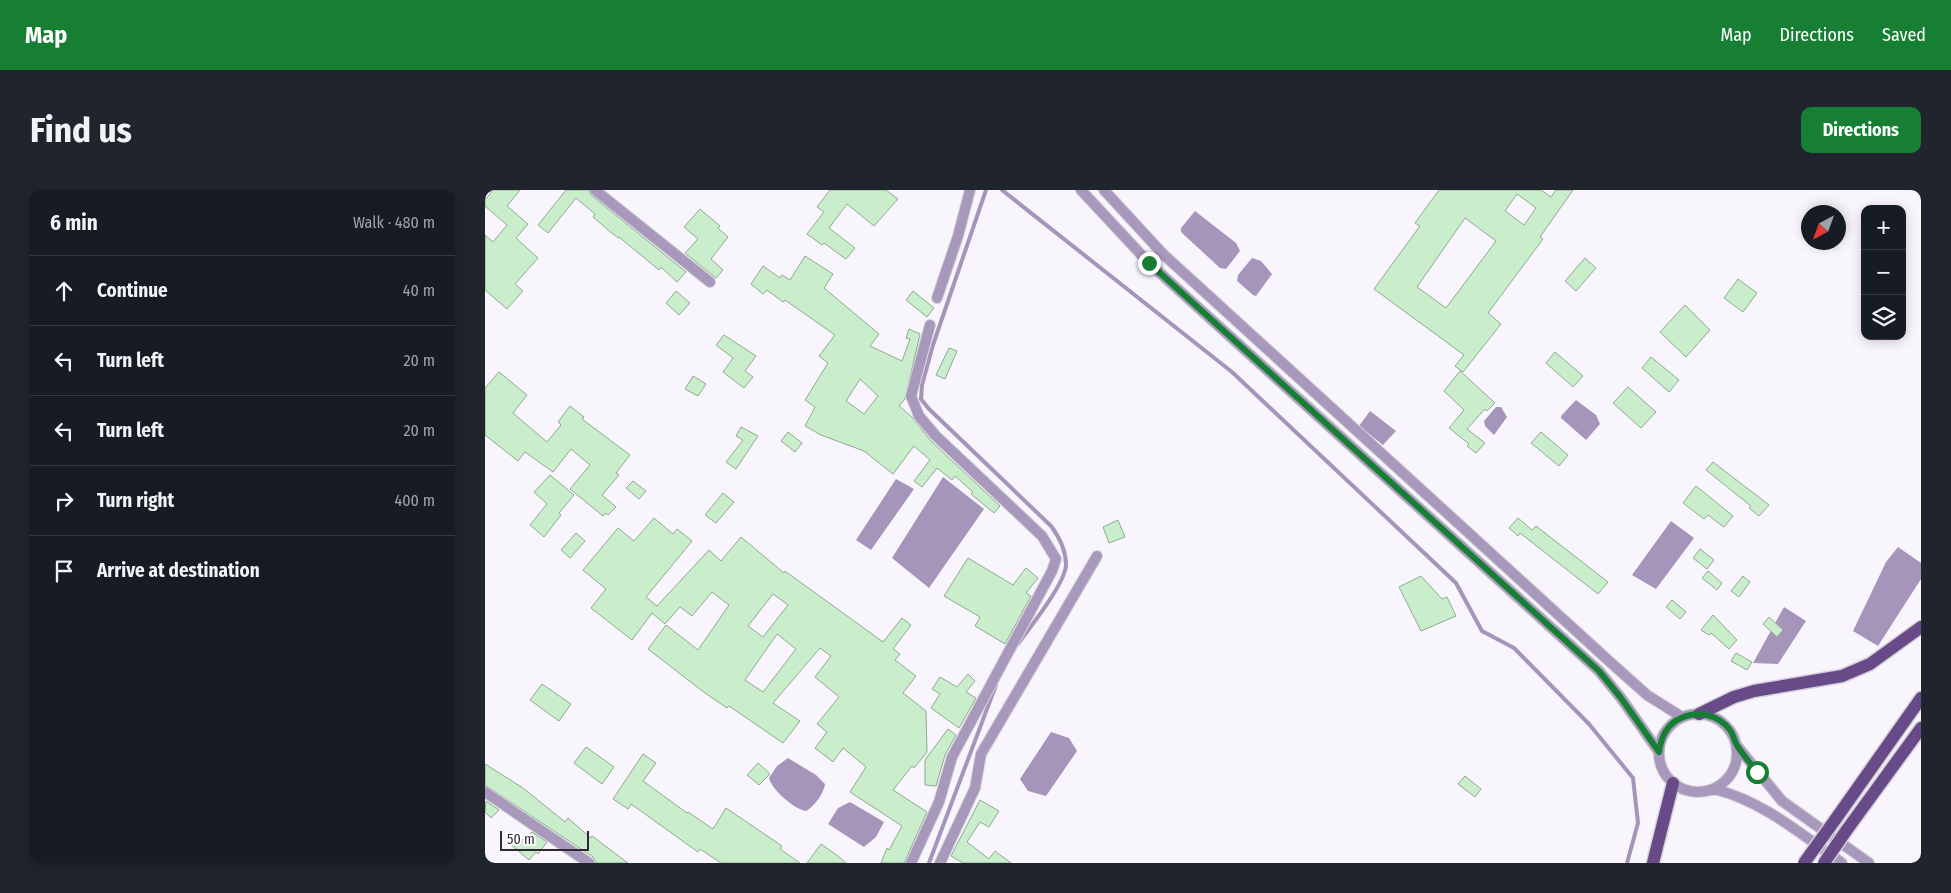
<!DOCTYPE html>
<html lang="en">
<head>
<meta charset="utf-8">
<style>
  :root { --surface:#171b24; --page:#20242c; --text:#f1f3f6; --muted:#9ea1a6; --line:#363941; --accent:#177f33 }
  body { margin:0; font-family:"Fira Sans Condensed",sans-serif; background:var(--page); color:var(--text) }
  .controls { position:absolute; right:15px; top:15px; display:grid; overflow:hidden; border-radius:10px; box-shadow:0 2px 12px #0003 }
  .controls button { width:45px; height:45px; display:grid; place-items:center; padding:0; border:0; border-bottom:1px solid var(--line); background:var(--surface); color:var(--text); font:25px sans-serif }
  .compass { position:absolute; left:1316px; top:15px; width:45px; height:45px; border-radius:50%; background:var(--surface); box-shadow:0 2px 12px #0003; rotate:221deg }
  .scale { position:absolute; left:15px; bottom:12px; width:89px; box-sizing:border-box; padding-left:5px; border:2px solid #2d2834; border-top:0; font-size:14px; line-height:18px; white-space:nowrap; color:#2d2834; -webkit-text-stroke:4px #fff; paint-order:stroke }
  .stop { position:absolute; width:15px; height:15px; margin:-11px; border:4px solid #177f33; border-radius:50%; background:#fff }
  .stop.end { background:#177f33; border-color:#fff; box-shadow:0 1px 5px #0008 }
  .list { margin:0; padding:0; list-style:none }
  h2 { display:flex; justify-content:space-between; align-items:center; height:65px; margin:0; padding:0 20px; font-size:21px }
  h2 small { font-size:16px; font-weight:400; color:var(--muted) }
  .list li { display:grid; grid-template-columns:32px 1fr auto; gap:15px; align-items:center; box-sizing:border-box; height:70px; padding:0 20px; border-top:1px solid var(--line) }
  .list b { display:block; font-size:19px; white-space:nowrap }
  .list em { font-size:16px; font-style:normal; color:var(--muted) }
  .icon { flex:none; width:28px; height:28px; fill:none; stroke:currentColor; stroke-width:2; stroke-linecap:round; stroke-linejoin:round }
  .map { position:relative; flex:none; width:1436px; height:673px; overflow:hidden; border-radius:10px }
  header { display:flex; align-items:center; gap:30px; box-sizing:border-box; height:70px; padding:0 25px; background:var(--accent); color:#fff }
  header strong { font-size:24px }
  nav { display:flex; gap:28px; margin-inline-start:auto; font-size:18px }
  .intro { display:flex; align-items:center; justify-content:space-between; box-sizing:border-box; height:120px; padding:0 30px }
  h1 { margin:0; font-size:35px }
  .button { padding:12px 22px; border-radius:10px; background:var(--accent); color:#fff; font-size:18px; font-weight:700 }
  main { display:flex; gap:30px; padding:0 30px }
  aside { flex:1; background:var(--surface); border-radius:10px; box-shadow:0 2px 12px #0003 }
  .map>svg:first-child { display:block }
  .water { fill:#a695bb }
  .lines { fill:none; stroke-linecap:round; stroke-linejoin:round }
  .stream { stroke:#a695bb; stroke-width:4 }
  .building { fill:#caedcc; stroke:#90aa92; fill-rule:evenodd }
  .minor-casing { stroke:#d3d0d8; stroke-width:12 }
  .primary-casing { stroke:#d3d0d8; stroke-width:15 }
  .minor { stroke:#a899bc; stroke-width:10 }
  .primary { stroke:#674a87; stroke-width:12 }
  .primary-bridge-casing { stroke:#d3d0d8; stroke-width:15; stroke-linecap:butt }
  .primary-bridge { stroke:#674a87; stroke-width:12 }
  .route { stroke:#177f33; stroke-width:6 }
</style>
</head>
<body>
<header>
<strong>Map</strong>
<nav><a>Map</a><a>Directions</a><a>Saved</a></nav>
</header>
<div class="intro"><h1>Find us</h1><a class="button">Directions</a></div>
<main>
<aside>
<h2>6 min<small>Walk · 480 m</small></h2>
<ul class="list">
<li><svg class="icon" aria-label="ahead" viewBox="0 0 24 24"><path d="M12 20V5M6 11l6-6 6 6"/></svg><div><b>Continue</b></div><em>40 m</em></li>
<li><svg class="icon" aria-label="left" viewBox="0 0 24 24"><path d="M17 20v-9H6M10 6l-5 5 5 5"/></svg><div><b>Turn left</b></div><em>20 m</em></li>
<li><svg class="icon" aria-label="left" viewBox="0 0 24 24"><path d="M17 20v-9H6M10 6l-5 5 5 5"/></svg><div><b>Turn left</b></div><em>20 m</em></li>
<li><svg class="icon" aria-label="right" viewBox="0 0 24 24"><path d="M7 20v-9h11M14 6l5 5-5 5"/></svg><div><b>Turn right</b></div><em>400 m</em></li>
<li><svg class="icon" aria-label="arrive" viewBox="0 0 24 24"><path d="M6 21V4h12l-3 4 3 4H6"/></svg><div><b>Arrive at destination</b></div></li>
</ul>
</aside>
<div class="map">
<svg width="1436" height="673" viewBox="0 0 1436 673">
  <rect width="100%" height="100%" fill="#f8f5fc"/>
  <!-- water -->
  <path class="water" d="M710,21L751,53L755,61L741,79L735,78L696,42V38Z
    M767,68L776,71L787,84L771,106L768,105L752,91L753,85Z
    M1091,210L1111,225L1115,234L1101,250L1076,228V226Z
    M1011,217H1016L1022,227L1009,245L1000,236L999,231Z
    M885,221L911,241L898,255L874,236Z
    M458,287L499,319L444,398L407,368Z
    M411,289L429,299L386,360L371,350Z
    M1186,331L1209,348L1171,399L1147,385Z
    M1413,357L1436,373V389L1393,456L1368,441L1401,372Z
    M1299,417L1321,431L1293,474L1268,473Z
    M566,542L584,548L592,561L561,606L543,601L535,589Z
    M303,568L331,585L340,594C339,603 329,617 321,621C309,619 287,600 284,588L292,576Z
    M365,612L399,632L391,647L379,657L343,634L353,618Z"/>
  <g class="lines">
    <!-- stream -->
    <path class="stream" d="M501,0L448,155L437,195L436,209L444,219L566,336C575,348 581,360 581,375C580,394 545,437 533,454
      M517,0L747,182L971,393L997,441L1029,458L1104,534L1148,588L1153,633L1142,673
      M444,673L511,495"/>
  </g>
  <!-- building -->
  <path class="building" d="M8,0H35L22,16L43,34L31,48L53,68L30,94L38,101L22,119L0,100V45L8,52L22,35L0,16V10Z
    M81,0H103L106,5L201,82L192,92L176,77L174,80L134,47L133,48L122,39L108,27L110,24L91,8L63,43L53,35Z
    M345,0H401L413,9L389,36L362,14L344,38L370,58L361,69L339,53L337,55L322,44L339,22L332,17Z
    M954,0H1056L1066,7L1071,0H1088L1055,47L1058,49L1003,123L1016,134L978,182L970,176L979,165L889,99L935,36L930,33ZM1032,4L1051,18L1039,35L1020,21ZM980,28L1011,51L961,118L932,97Z
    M215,19L235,36L233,38L243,47L226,69L238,80L231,88L200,63L213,49L199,37Z
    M320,66L348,84L339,98L394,144L385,156L417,171L425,149L421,148L424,139L435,144L420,209L414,216L427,227L446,251L515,316L509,323L486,304L488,302L470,286L467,290L452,278L437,297L429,291L445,270L429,256L408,284L379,261L336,245L320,236L330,217L320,210L343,173L334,166L350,145L300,110L298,112L282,100L278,104L266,94L278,76L295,88L297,85L305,90ZM375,189L393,206L379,224L361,211Z
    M1100,68L1111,78L1091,101L1080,91Z
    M1253,89L1272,103L1258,122L1239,108Z
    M191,101L205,113L194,125L181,113Z
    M428,101L449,118L442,127L421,110Z
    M1200,115L1225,140L1201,167L1175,142Z
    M239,145L271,166L260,181L268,187L259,198L238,182L248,168L231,155Z
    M464,158L472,161L460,189L451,185Z
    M1070,162L1098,186L1088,197L1061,173Z
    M1166,167L1194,190L1184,202L1157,178Z
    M975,181L1010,213L1002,221L1000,219L982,239L1000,253L991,263L982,256L984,254L964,238L979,220L959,201Z
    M14,182L42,205L28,223L62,252L76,235L73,232L85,216L99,227L97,229L145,265L131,283L134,285L117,305L131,317L123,325L121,323L118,326L85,299L105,275L86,259L68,282L40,262L33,271L0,245V198Z
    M208,186L221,194L213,206L200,199Z
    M1143,197L1171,222L1156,238L1128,213Z
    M256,237L273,246L251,279L241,272L258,250L251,246Z
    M303,242L317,253L310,262L296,251Z
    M1056,242L1083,265L1074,276L1046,253Z
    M1228,272L1284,315L1274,326L1264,318L1266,316L1221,280Z
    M65,285L89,305L74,323L76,325L59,347L45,335L62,314L49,302Z
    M148,291L161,301L154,309L141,298Z
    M1211,296L1248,326L1239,337L1223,325L1219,329L1198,313Z
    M238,303L249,312L231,333L220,325Z
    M169,328L188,344L192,339L207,351L161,407L172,416L224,360L236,371L256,347L299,383L300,381L398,452L417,428L426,435L408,459L415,464L410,470L431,486L418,503L441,521L442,562L429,578L427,576L408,600L442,622L419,673H396L402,658L404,660L417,636L365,602L381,577L358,558L348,572L330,558L342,542L332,534L354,507L330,487L346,466L335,458L288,513L315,531L298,553L244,516L242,518L220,503L163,459L181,435L213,460L244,415L227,402L207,426L195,417L180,434L167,423L147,450L106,418L121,399L98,380L133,338L149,351ZM288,404L303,415L278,447L263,436ZM292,444L311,459L278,502L260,490Z
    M1033,328L1047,340L1051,336L1123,392L1113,404L1035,343L1033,346L1024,338Z
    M633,330L640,347L624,353L618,337Z
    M91,343L100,351L85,368L76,360Z
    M1215,359L1229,370L1222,379L1208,368Z
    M483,368L528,395L541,378L553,388L541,403L546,406L520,454L490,436L495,427L459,406Z
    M1223,381L1237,393L1232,400L1217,388Z
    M936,386L957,409L962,407L971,426L936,441L914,397Z
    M1258,386L1265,392L1254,407L1246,401Z
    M1187,410L1201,422L1195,429L1181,417Z
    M1228,425L1252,450L1244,459L1226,443L1224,445L1216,440Z
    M1284,427L1298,440L1292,447L1278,434Z
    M1251,463L1267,472L1262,480L1246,471Z
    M483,484L490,491L481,502L491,508L474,538L446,518L455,504L447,499L455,487L472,497Z
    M57,494L86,514L74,531L45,510Z
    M463,539L471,545L460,565L451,596L440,595V570Z
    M101,557L129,577L117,594L89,573Z
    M158,564L171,573L158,591L202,623L203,622L228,639L241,618L297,656L295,659L315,673H236L215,659L213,662L146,614L143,619L128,609Z
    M273,573L285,584L274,595L262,585Z
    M0,574L38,598L80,632L83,628L106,648L107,646L143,673H111L108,667L0,595Z
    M980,586L996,599L990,607L973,594Z
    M495,610L514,621L504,637L495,632L482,652L504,669L510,661L526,673H478L466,666Z
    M1,611L14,620L6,628L0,622Z
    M47,642L62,652L53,664L51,662L44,670L24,653L30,644L39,651Z
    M336,654L353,666L361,673H322Z"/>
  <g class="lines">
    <defs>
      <path id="minor" d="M110,0L225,92
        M596,0L664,73L1114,481L1136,508L1174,562
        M619,0L678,64L1124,471L1162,505L1197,527
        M452,108L473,46L485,0
        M1174 563a39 39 0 1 1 78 0a39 39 0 1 1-78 0Z
        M1252,556L1297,611L1384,673
        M1229,599C1278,611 1317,645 1357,673
        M0,602L104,673
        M426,673L454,612L467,567L567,381L571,369L557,346L451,246L434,226L426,206L445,135
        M455,673L490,598L496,564L612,366"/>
      <path id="primary" d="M1214,524L1249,507L1269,501L1357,486L1385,474L1436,437
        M1350,630L1436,508
        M1361,641L1436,538
        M1168,673L1188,593"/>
    </defs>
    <!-- minor casing -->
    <use href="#minor" class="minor-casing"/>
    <!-- primary casing -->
    <use href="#primary" class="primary-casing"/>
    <!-- minor -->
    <use href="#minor" class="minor"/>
    <!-- primary -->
    <use href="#primary" class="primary"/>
    <defs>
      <path id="primary-bridge" d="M1319,673L1350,630
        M1339,673L1361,641"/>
    </defs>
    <!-- primary-bridge casing -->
    <use href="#primary-bridge" class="primary-bridge-casing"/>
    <!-- primary-bridge -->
    <use href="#primary-bridge" class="primary-bridge"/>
  </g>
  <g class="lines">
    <!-- route -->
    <path class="route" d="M664,73L1114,481L1136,508L1174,562C1176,547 1182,534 1196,528C1213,520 1234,525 1245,540C1249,545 1249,552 1253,557C1259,566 1266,574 1272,582"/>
  </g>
</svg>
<div class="controls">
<button>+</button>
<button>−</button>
<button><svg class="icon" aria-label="layers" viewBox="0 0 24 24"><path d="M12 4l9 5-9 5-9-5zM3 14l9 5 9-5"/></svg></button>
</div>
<svg class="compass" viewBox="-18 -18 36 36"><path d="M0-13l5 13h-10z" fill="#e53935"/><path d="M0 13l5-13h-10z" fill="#9ea1a6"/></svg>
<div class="scale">50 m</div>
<div class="stop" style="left:1272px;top:582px"></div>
<div class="stop end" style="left:664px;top:73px"></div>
</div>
</main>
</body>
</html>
